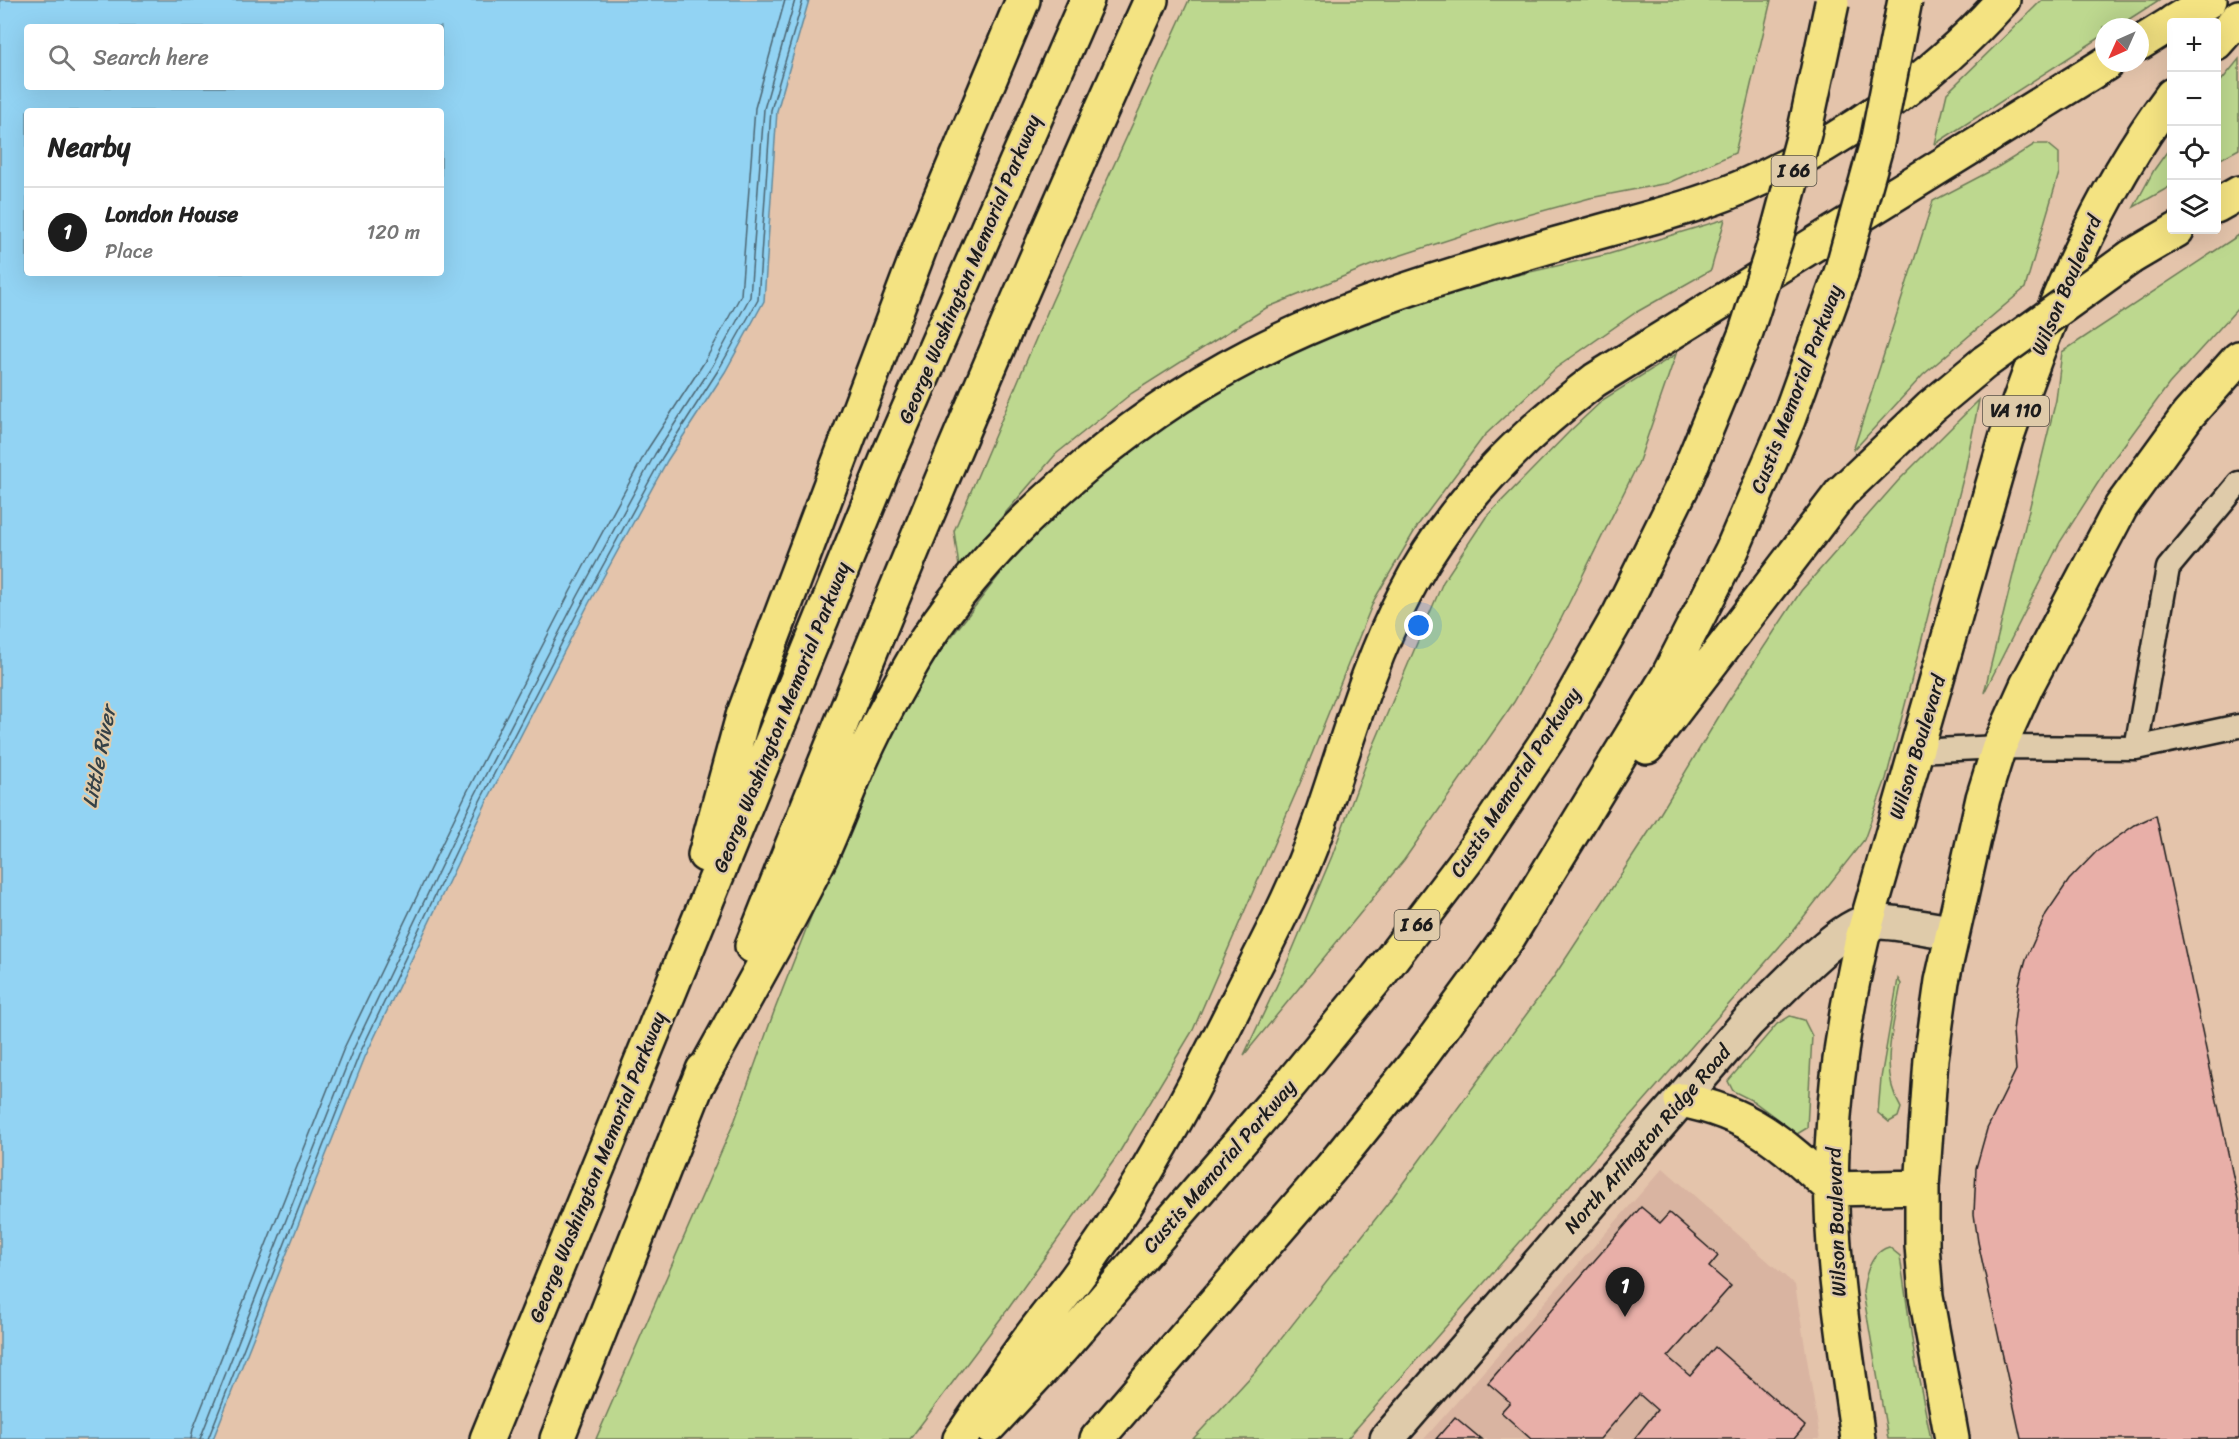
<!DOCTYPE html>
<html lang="en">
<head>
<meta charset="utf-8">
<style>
  :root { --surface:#fff; --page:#f2f2f2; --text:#222; --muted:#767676; --line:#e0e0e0; --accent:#1c1c1c }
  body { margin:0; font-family:Sriracha,sans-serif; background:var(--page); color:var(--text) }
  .controls { position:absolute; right:18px; top:18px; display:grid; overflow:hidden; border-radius:6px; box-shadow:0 6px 24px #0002 }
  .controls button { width:54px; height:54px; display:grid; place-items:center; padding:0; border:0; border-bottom:2px solid var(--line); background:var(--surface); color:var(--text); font:30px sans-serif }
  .compass { position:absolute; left:2095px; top:18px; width:54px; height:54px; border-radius:50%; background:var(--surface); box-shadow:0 6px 24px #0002; rotate:225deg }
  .you { position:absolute; left:1419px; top:626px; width:21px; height:21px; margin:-15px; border:4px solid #fff; border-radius:50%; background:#1a73e8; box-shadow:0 0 0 9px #1a73e833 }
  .badge { display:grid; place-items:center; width:39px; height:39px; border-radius:50%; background:var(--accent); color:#fff; font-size:20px; font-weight:700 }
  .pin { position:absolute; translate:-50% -50px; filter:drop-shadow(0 2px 3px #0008) }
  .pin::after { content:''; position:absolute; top:32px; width:21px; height:18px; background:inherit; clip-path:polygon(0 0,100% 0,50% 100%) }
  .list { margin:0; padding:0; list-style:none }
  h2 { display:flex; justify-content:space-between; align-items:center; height:78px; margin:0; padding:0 24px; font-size:26px }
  h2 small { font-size:20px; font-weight:400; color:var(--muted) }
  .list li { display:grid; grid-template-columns:39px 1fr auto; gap:18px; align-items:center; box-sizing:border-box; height:90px; padding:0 24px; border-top:2px solid var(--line) }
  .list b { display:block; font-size:22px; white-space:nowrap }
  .list p { margin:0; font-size:20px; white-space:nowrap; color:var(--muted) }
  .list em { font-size:20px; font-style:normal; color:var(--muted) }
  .icon { flex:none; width:33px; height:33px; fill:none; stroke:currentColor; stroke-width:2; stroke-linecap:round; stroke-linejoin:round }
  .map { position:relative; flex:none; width:2239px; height:1439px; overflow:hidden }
  .search { position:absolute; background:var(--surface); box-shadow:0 6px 24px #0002; left:24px; top:24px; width:420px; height:66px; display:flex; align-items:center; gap:15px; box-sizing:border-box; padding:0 21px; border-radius:6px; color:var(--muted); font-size:22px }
  .panel { position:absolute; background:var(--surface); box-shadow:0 6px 24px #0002; left:24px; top:108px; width:420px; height:168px; border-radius:6px }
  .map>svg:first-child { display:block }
  .built { fill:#d9b4a1 }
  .green { fill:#bdd88f; stroke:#6c7a56; stroke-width:1.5 }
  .water { fill:#92d3f3; stroke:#638a9d; stroke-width:1.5; fill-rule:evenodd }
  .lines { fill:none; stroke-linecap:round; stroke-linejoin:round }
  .shore { stroke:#4b6572; stroke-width:1.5 }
  .building { fill:#e8afa8; stroke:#1c1c1c; stroke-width:1.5 }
  .lane-casing { stroke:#1c1c1c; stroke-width:27 }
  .street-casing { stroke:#1c1c1c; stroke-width:38 }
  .primary-casing { stroke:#1c1c1c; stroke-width:38 }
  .highway-casing { stroke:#1c1c1c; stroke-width:38 }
  .lane { stroke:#dfcbaa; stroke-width:22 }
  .street { stroke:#dfcbaa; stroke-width:33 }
  .primary { stroke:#f4e382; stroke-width:33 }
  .highway { stroke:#f4e382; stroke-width:33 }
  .highway-bridge-casing { stroke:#1c1c1c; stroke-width:38; stroke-linecap:butt }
  .highway-bridge { stroke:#f4e382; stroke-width:33 }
  .labels { text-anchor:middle; stroke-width:4.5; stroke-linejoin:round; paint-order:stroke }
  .shield { fill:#dfcbaa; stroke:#565047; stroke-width:1.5 }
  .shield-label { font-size:18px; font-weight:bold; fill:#1c1c1c }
  .street-label { font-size:20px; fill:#1c1c1c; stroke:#dfcbaa }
  .water-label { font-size:21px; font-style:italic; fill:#344147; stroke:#dfcbaa }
</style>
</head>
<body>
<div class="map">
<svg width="2239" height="1439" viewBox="0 0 2239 1439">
  <rect width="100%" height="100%" fill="#e4c4ab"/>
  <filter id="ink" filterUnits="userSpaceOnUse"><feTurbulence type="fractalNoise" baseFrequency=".0167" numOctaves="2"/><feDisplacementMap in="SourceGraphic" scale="12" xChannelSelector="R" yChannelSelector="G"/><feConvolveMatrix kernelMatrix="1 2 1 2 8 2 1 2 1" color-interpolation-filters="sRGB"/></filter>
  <g filter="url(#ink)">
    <!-- built -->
    <path class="built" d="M1663,1168L1795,1285L1820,1439H1424Z"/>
    <!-- green -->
    <path class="green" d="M1189,0H1771L1735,153L1668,183L1590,198L1506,221L1374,264L1266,308L1132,393L1056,454L959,567L954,531L1052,301Z
      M2042,0H2159L2117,27H2104V35L1935,144L1947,93Z
      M2239,59V149L2217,161V86Z
      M2035,144H2048L2059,153V173L2025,288L1923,375L1853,451L1933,201L1998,167Z
      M2171,146V186L2134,207L2154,170Z
      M1725,219L1711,270L1635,313L1556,368L1484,436L1418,525L1374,600L1301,781L1193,1030L1117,1156L1008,1309L910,1439H596L735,1120L775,1009L868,770L931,663L1018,551L1083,489L1185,411L1284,356L1381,314L1465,287L1609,254Z
      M2239,235V307L2169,384L2110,464L2060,542L1984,693L2056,400L2062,352Z
      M1676,354L1638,464L1561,619L1514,702L1404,860L1244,1055L1284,970L1332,856L1367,761L1443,582L1486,517L1571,430L1604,399Z
      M1979,400L1965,471L1886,779L1864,840L1787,938L1347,1439H1193L1255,1372L1392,1198L1553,978L1654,824L1727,703L1801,591L1898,481Z
      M1898,979L1901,984C1894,1025 1878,1070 1901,1108L1898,1117L1889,1122L1878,1113L1881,1078Z
      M1790,1016L1804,1020L1812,1036L1807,1128L1797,1134L1753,1101L1733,1091L1728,1081L1777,1024Z
      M1889,1247L1900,1256L1915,1360L1931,1439H1888L1863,1292C1865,1276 1871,1252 1889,1247Z"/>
    <!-- water -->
    <path class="water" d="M0,0H809L777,111L764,301L725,372L667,461L589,603L486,803L365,1057L213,1439H0ZM27,27H441V87H27ZM27,111H441V273H27Z"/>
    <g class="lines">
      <!-- shore -->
      <path class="shore" d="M191,1439L193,1429L344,1048L466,794L570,592L647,450L705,361L741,295L755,108L785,0
        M200,1439L352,1052L474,797L578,596L655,454L713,365L750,297L764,109L795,0
        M208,1439L359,1055L480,801L584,600L662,458L719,369L758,300L771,110L803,0"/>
    </g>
    <!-- building -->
    <path class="building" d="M2156,815L2239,1204V1439H2021L1978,1242L1974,1214L1976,1168L1987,1129L2016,1070L2013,1031L2019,984L2026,959L2046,914L2069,880L2096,852L2135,825Z
      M1641,1207L1660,1223L1669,1213L1718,1256L1709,1267L1731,1286L1668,1357L1690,1376L1715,1347L1805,1426L1794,1439H1634L1657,1410L1639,1394L1600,1439H1531L1501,1412L1510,1402L1488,1383Z
      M1455,1417L1481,1439H1436Z"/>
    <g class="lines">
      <defs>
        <path id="lane" d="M2136,748L2168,568L2239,483
          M1916,751L1999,747L2136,748L2239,726"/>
        <path id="street" d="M1387,1439L1748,1022C1770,1001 1840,924 1868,922C1890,920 1928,929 1951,932"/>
        <path id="primary" d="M2216,43L2239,17
          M1681,1100C1750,1113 1782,1143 1832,1189L1922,1187
          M1858,1439C1845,1343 1828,1247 1832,1150C1835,1079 1846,1008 1862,939L2006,439C2048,317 2094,199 2172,95
          M1952,1439L1926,1296L1922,1245V1187L1931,1059L1942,981L1983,798L1999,747L2027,685L2121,507L2188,415L2239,358"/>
        <path id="highway" d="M2173,22L2210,0
          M2140,43L2172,23
          M2216,206L2239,193
          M2131,257L2177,230
          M1647,747L1841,493L1931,407L1985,362
          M705,855L743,716L926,232L1023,0
          M752,946C878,628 1009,312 1151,0
          M695,1089C736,1013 781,938 819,860C838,820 852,777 872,737C885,710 900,684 915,658C987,537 1126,419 1251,355C1357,299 1474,268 1588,235C1640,220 1693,208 1742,187C1839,145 1933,79 2003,0
          M989,1426L1062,1348L1291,1083L1380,974L1469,857L1550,736L1619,615L1685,481L1745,335
          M487,1439L889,454L1087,0
          M557,1439L703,1070
          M960,1439C986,1401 1011,1362 1039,1326C1054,1306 1071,1287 1085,1266C1144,1183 1193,1091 1238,1000C1266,944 1297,887 1317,829C1345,750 1366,668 1405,594C1449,507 1519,438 1595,380L2107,63
          M1097,1439L1331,1168L1423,1054L1508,938L1668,676L1732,550L1788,420L1841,273"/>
      </defs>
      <!-- lane casing -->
      <use href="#lane" class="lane-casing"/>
      <!-- street casing -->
      <use href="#street" class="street-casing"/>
      <!-- primary casing -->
      <use href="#primary" class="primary-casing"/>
      <!-- highway casing -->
      <use href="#highway" class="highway-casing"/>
      <!-- lane -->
      <use href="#lane" class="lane"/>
      <!-- street -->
      <use href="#street" class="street"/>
      <!-- primary -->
      <use href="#primary" class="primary"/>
      <!-- highway -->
      <use href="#highway" class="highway"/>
      <defs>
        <path id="highway-bridge" d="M1841,273L1877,143L1905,0
          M1745,335L1775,242L1804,134L1832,3
          M1985,362L2131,257"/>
      </defs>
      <!-- highway-bridge casing -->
      <use href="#highway-bridge" class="highway-bridge-casing"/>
      <!-- highway-bridge -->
      <use href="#highway-bridge" class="highway-bridge"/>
    </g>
  </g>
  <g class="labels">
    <!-- shield labels -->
    <g class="shield">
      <rect x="1771.5" y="156" width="45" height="30" rx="4.5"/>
      <rect x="1983" y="396" width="66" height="30" rx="4.5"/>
      <rect x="1394.5" y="910" width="45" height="30" rx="4.5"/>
    </g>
    <g class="shield-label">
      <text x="1794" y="177">I 66</text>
      <text x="2016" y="417">VA 110</text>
      <text x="1417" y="931">I 66</text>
    </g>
    <!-- street labels -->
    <g class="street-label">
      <text transform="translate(969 269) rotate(-67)" y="7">George Washington Memorial Parkway</text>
      <text transform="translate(2066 285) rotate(-67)" y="7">Wilson Boulevard</text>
      <text transform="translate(1796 389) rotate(-69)" y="7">Custis Memorial Parkway</text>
      <text transform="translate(781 717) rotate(-68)" y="7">George Washington Memorial Parkway</text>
      <text transform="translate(1917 747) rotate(-73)" y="7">Wilson Boulevard</text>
      <text transform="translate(1515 782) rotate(-57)" y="7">Custis Memorial Parkway</text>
      <text transform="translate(1647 1139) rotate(-49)" y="7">North Arlington Ridge Road</text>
      <text transform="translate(1219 1166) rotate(-49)" y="7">Custis Memorial Parkway</text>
      <text transform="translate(597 1167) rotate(-68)" y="7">George Washington Memorial Parkway</text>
      <text transform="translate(1836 1222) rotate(-92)" y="7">Wilson Boulevard</text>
    </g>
    <!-- water labels -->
    <g class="water-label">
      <text transform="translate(99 757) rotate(-79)" y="7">Little River</text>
    </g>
  </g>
</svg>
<div class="controls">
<button>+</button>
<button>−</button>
<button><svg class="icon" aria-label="locate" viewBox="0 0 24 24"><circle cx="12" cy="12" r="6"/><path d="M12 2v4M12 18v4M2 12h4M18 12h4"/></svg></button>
<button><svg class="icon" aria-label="layers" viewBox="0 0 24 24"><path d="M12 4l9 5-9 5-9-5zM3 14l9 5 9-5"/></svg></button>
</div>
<svg class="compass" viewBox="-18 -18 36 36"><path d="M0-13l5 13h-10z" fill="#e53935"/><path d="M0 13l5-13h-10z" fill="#767676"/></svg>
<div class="you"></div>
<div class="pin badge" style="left:1625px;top:1317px">1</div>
<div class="search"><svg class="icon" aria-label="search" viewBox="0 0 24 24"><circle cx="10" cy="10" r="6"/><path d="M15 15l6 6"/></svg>Search here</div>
<section class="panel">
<h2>Nearby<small></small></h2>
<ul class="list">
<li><span class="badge">1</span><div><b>London House</b><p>Place</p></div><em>120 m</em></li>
</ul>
</section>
</div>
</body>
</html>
